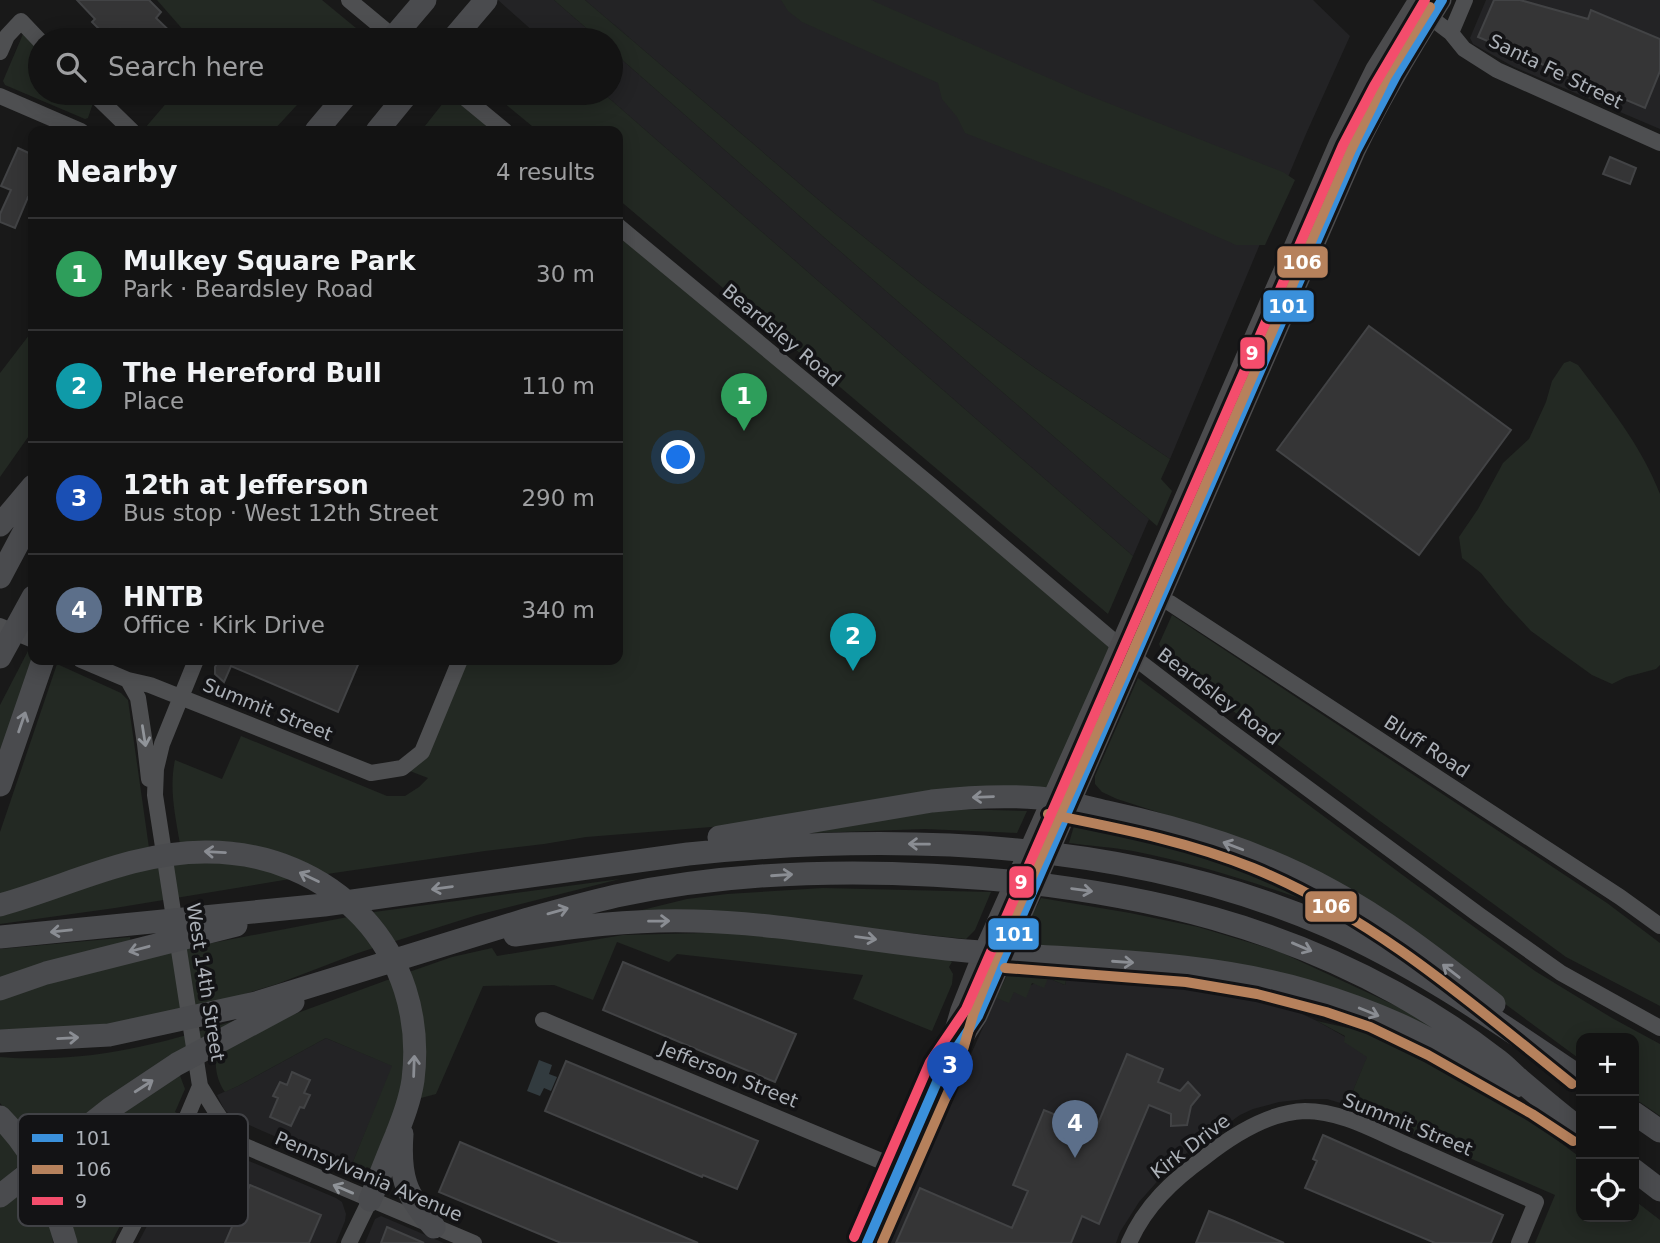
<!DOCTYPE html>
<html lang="en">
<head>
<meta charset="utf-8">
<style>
  :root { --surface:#131313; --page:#202021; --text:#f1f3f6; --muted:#9d9ea0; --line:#323233; --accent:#797c80 }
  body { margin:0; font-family:"DejaVu Sans",sans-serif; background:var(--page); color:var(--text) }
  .controls { position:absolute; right:21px; bottom:21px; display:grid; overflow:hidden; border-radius:14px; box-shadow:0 4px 18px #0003 }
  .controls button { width:63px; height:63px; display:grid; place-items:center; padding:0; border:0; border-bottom:2px solid var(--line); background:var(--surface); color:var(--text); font:35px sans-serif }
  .you { position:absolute; left:679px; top:458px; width:24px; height:24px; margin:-18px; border:5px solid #fff; border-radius:50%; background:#1a73e8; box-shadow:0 0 0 10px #1a73e833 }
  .badge { display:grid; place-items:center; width:46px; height:46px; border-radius:50%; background:var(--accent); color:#fff; font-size:23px; font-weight:700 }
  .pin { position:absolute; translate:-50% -58px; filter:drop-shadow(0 2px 4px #0008) }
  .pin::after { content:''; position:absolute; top:37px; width:24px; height:21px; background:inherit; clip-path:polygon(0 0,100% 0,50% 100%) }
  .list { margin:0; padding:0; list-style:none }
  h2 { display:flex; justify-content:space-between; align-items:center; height:91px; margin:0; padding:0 28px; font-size:30px }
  h2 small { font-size:23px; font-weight:400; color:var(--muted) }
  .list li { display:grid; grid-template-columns:46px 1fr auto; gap:21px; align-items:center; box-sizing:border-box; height:112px; padding:0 28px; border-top:2px solid var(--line) }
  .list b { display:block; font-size:26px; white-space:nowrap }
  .list p { margin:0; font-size:23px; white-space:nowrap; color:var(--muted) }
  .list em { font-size:23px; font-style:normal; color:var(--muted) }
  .icon { flex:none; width:38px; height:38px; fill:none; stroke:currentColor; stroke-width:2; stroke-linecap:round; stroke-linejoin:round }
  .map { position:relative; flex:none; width:1660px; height:1243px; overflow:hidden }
  .search { position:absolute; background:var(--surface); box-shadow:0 4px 18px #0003; left:28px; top:28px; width:595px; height:77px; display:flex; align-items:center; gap:18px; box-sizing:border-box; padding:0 24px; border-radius:38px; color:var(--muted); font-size:26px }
  .panel { position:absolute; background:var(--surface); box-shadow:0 4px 18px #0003; left:28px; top:126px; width:595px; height:539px; border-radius:14px }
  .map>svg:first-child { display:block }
  .built { fill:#232325 }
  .green { fill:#232923 }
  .water { fill:#323b3f }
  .building { fill:#353536; stroke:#424345; stroke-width:2 }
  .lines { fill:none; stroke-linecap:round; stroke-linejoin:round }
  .minor { stroke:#4e4f51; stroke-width:16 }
  .major { stroke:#4b4b4d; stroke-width:19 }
  .highway { stroke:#4a4b4e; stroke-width:23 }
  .bus-1-casing { stroke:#131315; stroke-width:16 }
  .bus-2-casing { stroke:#131315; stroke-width:16 }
  .bus-3-casing { stroke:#131315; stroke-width:16 }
  .bus-1 { stroke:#3a90db; stroke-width:10 }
  .bus-2 { stroke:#b6815c; stroke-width:10 }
  .bus-3 { stroke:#f44d6c; stroke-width:10 }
  .oneway { stroke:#8a8d93 }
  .oneway2 { stroke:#909499 }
  .labels { text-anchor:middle; stroke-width:7; stroke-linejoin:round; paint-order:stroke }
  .street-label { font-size:19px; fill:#acb1b8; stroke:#131315 }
  .key { fill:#131315; stroke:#414246; stroke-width:2 }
  .key-label { font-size:19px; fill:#acb1b8 }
  .line-badge { stroke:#131315; stroke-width:2.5 }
  .badge-label { font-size:19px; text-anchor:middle; font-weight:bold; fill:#fff }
</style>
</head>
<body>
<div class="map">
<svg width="1660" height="1243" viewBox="0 0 1660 1243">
  <rect width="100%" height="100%" fill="#191919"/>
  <!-- built -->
  <path class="built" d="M498,0H554L600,40H543Z
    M585,0H1313L1350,36L1306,134L1170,459L1035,368L927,288L834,213Z
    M1486,0H1660V129L1514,67L1473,44L1470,38Z
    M611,50L819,233L1149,519L1133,556L603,93H611Z
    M1068,972L1167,981L1266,997L1317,1021L1370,1051L1347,1105L1327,1099H1306L1279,1102L1253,1109L1240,1115L1184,1155L1163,1175L1139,1202L1120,1232L1116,1243H887L996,998L1014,992L1048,978L1065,985Z
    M326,1038L393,1066L350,1169L249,1125L244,1127L240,1125L224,1109L217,1095L238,1086Z
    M202,1141L336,1198L342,1202L346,1214L345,1221L336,1243H138L188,1148L194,1143Z
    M381,1216L444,1243H365L375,1219Z"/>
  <!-- green -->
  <path class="green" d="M157,0H322L362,33L356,40H192Z
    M554,0H585L834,213L927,288L1035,368L1170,459L1161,479L1172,491L1157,526L819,233L611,50V40H600Z
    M781,0H871L1085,94L1283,172L1295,180L1265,245H1236L1111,190L965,133L957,117L942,99L938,83L802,22L788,11Z
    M23,34H24L40,49V93H84L93,103L88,118L85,119L5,85L3,81Z
    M175,93H308L273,131H145V128Z
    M451,93H459L506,131H421Z
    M492,93H603L1133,556L1108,614L618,199V131H538Z
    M618,223L1122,639L1051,800L586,837L544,844L485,851L327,874L300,860L277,851L234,842H200L180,844C175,815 169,788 175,760L222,779L241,736L387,796H405L419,787L428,778L402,768L422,752L460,660H618Z
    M33,330V430L0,477V373Z
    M1570,361L1578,365C1609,406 1641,445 1660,494V665L1656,669L1626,677L1612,684L1592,675L1531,631L1505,603L1481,573L1462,558L1459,537L1478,509L1503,463L1529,439L1546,402L1552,381L1564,363Z
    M1172,615L1607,903L1660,943V1006L1566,957L1380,821L1189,678L1165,657L1159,644Z
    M29,649L33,651V657L0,753V705Z
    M57,664L121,693L128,700L149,848L0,895V832Z
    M1138,678L1412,882L1535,971L1612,1018L1660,1044V1116L1634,1098V1038H1581V1060L1382,913L1226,834L1117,799L1102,792L1095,784V776Z
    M954,809L1027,811L1017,833L925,829L785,834Z
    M1083,817L1132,824L1236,859L1318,895L1365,922L1390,939C1371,931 1338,922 1325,907C1262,885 1199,864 1133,851C1112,847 1090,846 1069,843L1076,819Z
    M181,859H242L290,879L115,908L0,924V913Z
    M620,879L477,915L358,953L277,984L222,1001L121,1025L0,1030V997L160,953L374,912Z
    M823,888L991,892L975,930L966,939L792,921L638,911L687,899L727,894Z
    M1041,898L1130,913L1198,927L1278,951L1405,1010L1454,1040L1397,1014L1041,945C1018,931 1032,917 1041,898Z
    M708,929L948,959L952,962L949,967L953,974L952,984L932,1031L853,999L863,975L677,954L669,962L617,942L593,1000L554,985L483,986L436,1094L421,1098L423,1026L419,1001L409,972L452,957L492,948L497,956L623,935L704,933Z
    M130,937L131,945L0,980V949Z
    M1019,965L1069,967L1065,985L1048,978L1044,988L1032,983L1026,998L1014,992L1009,1003L996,998L1008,973Z
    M390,979L400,1007L408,1073L376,1171L367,1167L363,1169L352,1164L392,1066L326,1038L238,1086L225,1092C217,1081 214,1066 217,1054L292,1015Z
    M273,1008L43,1152L0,1103V1057C18,1059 36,1058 54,1058C132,1055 199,1032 273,1008Z
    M1351,1020L1363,1024L1446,1062L1487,1088L1581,1158V1217H1634V1200L1660,1220V1243H1535L1555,1195L1347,1105L1367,1057L1344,1042L1345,1036L1317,1021L1348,1028Z
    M179,1073L185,1089L175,1112L179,1114L111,1243H75L63,1195L51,1167L83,1139Z
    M0,1124L25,1160L0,1183Z
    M35,1182L51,1222L53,1243H0V1205Z"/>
  <!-- water -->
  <path class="water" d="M539,1060L552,1065L549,1074L557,1077L551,1091L544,1088L540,1096L527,1091Z"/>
  <!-- building -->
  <path class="building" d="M77,0H149L161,12L156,18L179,40H131L120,29L115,34L110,29L105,35L92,22L95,19Z
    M1494,0H1520L1588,19L1591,10L1660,39V71L1645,108L1478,37Z
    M18,148L33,155V199L28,197L15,228L0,222V214L11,190L1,186Z
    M1610,157L1636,168L1630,184L1603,174Z
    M1369,326L1511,430L1419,555L1277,450Z
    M215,660H360L338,712L231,666L224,682L215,674V667L218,661Z
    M623,962L796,1034L775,1082L603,1010Z
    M1127,1054L1163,1069L1158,1082L1180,1091L1188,1082L1200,1095L1191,1106L1187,1125L1171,1126V1114L1149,1105L1099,1224L1082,1216L1071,1243H896L920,1188L1012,1228L1028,1191L1013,1185L1044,1110L1095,1131Z
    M566,1061L758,1141L737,1189L703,1175L702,1177L545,1111Z
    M292,1072L310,1080L304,1093L310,1095L304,1108L300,1107L291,1126L270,1117L278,1098L273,1096L280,1082L287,1085Z
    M1323,1135L1503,1215L1491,1243H1435L1305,1188L1317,1161L1313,1159Z
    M460,1142L698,1243H561L439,1192Z
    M250,1185L321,1215L309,1243H225Z
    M1209,1211L1234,1221L1284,1243H1196Z
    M387,1227L424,1243H381Z"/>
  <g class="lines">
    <!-- minor -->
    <path class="minor" d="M349,0L397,40
      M1422,11L1451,33L1464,49L1497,70L1660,143
      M1451,33L1465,0
      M0,52L7,36L21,21L40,41
      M93,93L132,131
      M459,93L505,131
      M0,96L81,131
      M618,226L933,487L1123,649L1226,728L1479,915L1561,973L1660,1028
      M1170,603L1620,897L1660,926
      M0,626L33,640
      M81,660L128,680L150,685L371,773L402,768L422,752L460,660
      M128,680L138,698L145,744L149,779
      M543,1020L881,1161L900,1167
      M200,1086C212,1105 222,1125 240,1140
      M175,1145C192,1134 200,1131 221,1136L474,1243
      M124,1243L175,1145L200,1086L155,795L156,769L162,744L196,660
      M349,1243L370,1200
      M1129,1243C1145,1206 1173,1180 1205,1157C1233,1135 1269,1112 1305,1111C1342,1111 1377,1132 1410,1146C1452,1165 1494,1183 1536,1202L1519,1243"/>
    <!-- major -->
    <path class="major" d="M954,1053L978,1016L1356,151C1381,99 1411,49 1442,0
      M867,1243L943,1068L960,1010L983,952L1110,668L1338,144L1375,69L1418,0"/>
    <!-- highway -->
    <path class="highway" d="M391,40L425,0
      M452,40L486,0
      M316,131L348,93
      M377,131L408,93
      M0,525L33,486
      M0,577L33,515
      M0,657L33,597
      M0,785L43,660
      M719,837L932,801C968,797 1003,795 1039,798C1062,800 1084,807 1107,812C1185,829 1261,852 1332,891C1390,922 1442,964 1494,1004
      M0,905C68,886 133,852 205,852C332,851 429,951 413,1080C410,1100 403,1118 396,1136C387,1157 379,1179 370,1200
      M515,935C574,927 634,919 694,921C786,923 876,943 967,951C1079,961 1200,959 1308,991C1338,1000 1369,1011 1398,1024C1438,1042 1476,1065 1514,1087
      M0,937L324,905L688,854C900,832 1129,840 1327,926C1418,966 1499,1023 1581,1078
      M0,989L46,973L236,925
      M0,1041L109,1035L256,1003L528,919C557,911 586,903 616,896C748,868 885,868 1020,882C1155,897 1276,927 1396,993C1430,1012 1464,1034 1495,1058C1504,1064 1512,1073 1520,1080C1540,1097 1560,1114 1581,1130
      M1634,1113L1660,1131
      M0,1117C38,1155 51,1193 66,1243
      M402,1134C399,1176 405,1195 434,1227
      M1634,1170L1660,1190
      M0,1196L111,1108L177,1064L293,1002"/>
    <defs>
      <path id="bus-1" d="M867,1243L943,1068L978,1016L1356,151L1397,74L1442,0"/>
      <path id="bus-2" d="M1048,814C1117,828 1187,841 1253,868C1373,917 1472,1004 1572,1084
        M1005,968L1186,982L1257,994L1326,1012L1370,1027L1428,1055L1532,1114L1573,1141
        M882,1243L956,1074L973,1015L996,957L1123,674L1351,150L1387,76L1430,7"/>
      <path id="bus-3" d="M854,1237L930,1062L966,1009L1343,145L1374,86L1425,0"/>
    </defs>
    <!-- bus-1 casing -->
    <use href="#bus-1" class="bus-1-casing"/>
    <!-- bus-2 casing -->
    <use href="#bus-2" class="bus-2-casing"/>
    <!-- bus-3 casing -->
    <use href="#bus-3" class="bus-3-casing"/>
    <!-- bus-1 -->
    <use href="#bus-1" class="bus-1"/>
    <!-- bus-2 -->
    <use href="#bus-2" class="bus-2"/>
    <!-- bus-3 -->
    <use href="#bus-3" class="bus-3"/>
  </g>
  <!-- one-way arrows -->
  <defs><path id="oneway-shaft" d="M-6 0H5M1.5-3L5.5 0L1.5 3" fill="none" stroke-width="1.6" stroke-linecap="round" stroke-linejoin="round" transform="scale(1.75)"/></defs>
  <g class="oneway">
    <use href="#oneway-shaft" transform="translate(22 722) rotate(-71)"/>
    <use href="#oneway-shaft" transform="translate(983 797) rotate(178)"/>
    <use href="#oneway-shaft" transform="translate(919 844) rotate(-179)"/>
    <use href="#oneway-shaft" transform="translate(1233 846) rotate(-159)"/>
    <use href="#oneway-shaft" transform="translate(215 852) rotate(-177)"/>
    <use href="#oneway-shaft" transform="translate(782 875) rotate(-4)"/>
    <use href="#oneway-shaft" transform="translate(309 877) rotate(-154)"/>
    <use href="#oneway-shaft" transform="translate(442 888) rotate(172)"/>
    <use href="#oneway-shaft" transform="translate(1082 890) rotate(8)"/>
    <use href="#oneway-shaft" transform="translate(558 911) rotate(-16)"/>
    <use href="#oneway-shaft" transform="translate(659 921) rotate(-1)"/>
    <use href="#oneway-shaft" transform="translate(61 931) rotate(174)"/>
    <use href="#oneway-shaft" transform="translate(866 938) rotate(7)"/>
    <use href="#oneway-shaft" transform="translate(1302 947) rotate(23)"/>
    <use href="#oneway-shaft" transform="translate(139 949) rotate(165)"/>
    <use href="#oneway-shaft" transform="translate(1123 962) rotate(4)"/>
    <use href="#oneway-shaft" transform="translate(1451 971) rotate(-142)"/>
    <use href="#oneway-shaft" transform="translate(1369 1012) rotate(22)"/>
    <use href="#oneway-shaft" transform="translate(68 1038) rotate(-3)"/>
    <use href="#oneway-shaft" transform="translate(414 1066) rotate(-88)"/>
    <use href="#oneway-shaft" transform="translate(144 1086) rotate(-33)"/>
  </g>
  <g class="oneway2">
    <use href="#oneway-shaft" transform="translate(144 736) rotate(81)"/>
    <use href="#oneway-shaft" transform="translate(343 1189) rotate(-157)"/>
  </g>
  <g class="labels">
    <!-- street labels -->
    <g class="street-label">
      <text transform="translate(1556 71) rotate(26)" y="7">Santa Fe Street</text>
      <text transform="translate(782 335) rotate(40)" y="7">Beardsley Road</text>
      <text transform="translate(1219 696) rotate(37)" y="7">Beardsley Road</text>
      <text transform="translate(268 709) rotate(22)" y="7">Summit Street</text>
      <text transform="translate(1427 746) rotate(33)" y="7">Bluff Road</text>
      <text transform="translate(206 982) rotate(81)" y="7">West 14th Street</text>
      <text transform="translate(729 1074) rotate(22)" y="7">Jefferson Street</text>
      <text transform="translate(1408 1124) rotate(22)" y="7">Summit Street</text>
      <text transform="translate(1190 1146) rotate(-37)" y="7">Kirk Drive</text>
      <text transform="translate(369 1176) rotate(23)" y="7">Pennsylvania Avenue</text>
    </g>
  </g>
  <!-- legend -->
  <rect x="18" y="1114" width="230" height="112" rx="10" class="key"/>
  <rect x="32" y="1134" width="31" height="8" fill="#3a90db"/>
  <rect x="32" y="1165" width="31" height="9" fill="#b6815c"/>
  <rect x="32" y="1197" width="31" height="8" fill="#f44d6c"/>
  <g class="key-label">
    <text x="75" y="1145">101</text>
    <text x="75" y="1176">106</text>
    <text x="75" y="1208">9</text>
  </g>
  <g class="line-badge">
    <rect x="1276" y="245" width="53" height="34" rx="7" fill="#b6815c"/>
    <rect x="1262" y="289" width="53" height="34" rx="7" fill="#3a90db"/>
    <rect x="1239" y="336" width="27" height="34" rx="7" fill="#f44d6c"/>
    <rect x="1008" y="865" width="27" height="34" rx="7" fill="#f44d6c"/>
    <rect x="1304" y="890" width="54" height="33" rx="7" fill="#b6815c"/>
    <rect x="987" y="917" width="53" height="34" rx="7" fill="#3a90db"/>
  </g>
  <g class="badge-label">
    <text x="1302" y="269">106</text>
    <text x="1288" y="313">101</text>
    <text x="1252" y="360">9</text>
    <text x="1021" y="889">9</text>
    <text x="1331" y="913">106</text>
    <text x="1014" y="941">101</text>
  </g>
</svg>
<div class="controls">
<button>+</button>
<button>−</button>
<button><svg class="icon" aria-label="locate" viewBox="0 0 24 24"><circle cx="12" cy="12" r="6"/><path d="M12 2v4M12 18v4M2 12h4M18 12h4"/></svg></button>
</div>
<div class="you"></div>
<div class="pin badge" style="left:744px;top:431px;background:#2e9e5b">1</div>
<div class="pin badge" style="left:853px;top:671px;background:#0f9aa8">2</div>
<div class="pin badge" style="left:950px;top:1100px;background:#1a4fb4">3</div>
<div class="pin badge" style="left:1075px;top:1158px;background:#5c6f8a">4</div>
<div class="search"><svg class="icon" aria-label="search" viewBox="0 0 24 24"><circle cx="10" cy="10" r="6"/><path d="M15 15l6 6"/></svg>Search here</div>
<section class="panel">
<h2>Nearby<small>4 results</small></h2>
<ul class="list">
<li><span class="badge" style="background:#2e9e5b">1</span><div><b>Mulkey Square Park</b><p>Park · Beardsley Road</p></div><em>30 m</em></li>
<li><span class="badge" style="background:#0f9aa8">2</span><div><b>The Hereford Bull</b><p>Place</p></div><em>110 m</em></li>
<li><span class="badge" style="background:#1a4fb4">3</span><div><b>12th at Jefferson</b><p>Bus stop · West 12th Street</p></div><em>290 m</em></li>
<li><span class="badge" style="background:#5c6f8a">4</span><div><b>HNTB</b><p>Office · Kirk Drive</p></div><em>340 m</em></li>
</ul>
</section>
</div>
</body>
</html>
